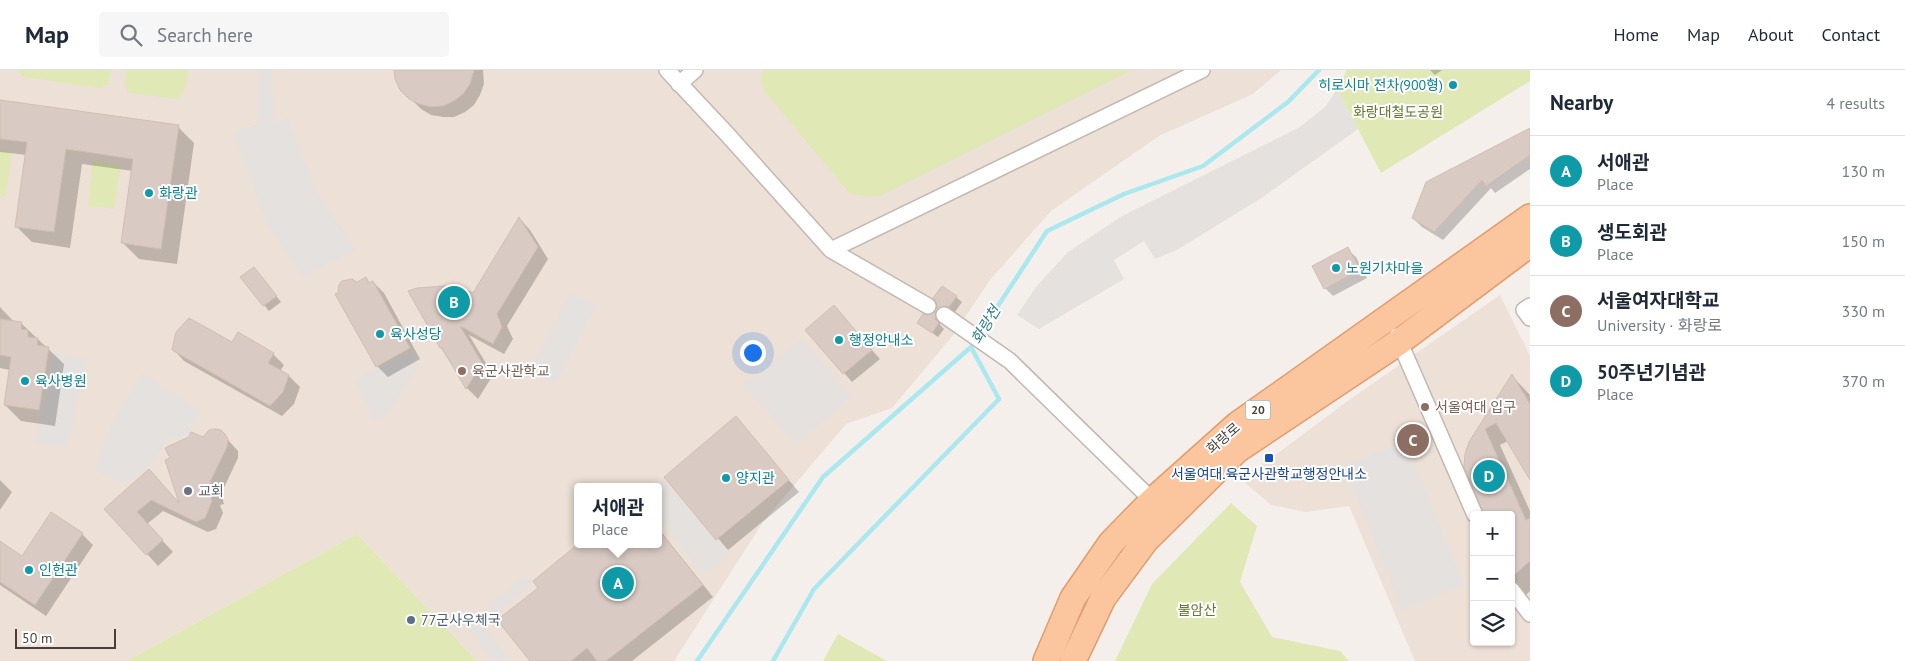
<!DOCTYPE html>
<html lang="en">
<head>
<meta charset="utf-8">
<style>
  :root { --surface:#fff; --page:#f6f6f7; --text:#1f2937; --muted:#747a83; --line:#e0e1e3; --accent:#f32441 }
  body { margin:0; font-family:"PT Sans","Noto Sans KR",sans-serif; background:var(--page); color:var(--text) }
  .controls { position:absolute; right:15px; bottom:15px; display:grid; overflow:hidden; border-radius:5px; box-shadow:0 1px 4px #0004 }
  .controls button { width:45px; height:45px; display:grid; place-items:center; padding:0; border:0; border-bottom:1px solid var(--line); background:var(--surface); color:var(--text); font:25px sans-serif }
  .scale { position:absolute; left:15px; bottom:12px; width:101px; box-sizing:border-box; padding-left:5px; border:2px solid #493e39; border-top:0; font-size:14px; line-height:18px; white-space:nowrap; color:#493e39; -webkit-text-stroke:4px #fff; paint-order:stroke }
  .you { position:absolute; left:752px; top:282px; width:18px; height:18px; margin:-12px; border:4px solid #fff; border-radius:50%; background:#1a73e8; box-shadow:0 0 0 8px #1a73e833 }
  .badge { display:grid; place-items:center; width:32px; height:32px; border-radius:50%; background:var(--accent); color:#fff; font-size:16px; font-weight:700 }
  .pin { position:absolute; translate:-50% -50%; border:2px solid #fff; box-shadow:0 1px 5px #0006 }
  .popup { position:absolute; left:574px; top:413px; width:88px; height:65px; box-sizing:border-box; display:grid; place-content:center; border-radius:5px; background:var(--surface); filter:drop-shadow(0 1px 4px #0005); font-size:16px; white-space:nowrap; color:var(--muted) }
  .popup b { font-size:19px; color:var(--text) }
  .popup::after { content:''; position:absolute; left:50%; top:100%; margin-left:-10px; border:10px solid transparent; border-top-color:var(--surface) }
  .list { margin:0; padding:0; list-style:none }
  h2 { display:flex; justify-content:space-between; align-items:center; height:65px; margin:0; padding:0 20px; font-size:21px }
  h2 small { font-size:16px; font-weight:400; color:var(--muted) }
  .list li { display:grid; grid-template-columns:32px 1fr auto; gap:15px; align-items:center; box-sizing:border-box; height:70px; padding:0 20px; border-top:1px solid var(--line) }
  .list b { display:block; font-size:19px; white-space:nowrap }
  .list p { margin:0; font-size:16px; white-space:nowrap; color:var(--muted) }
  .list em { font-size:16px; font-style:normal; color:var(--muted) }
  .icon { flex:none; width:28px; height:28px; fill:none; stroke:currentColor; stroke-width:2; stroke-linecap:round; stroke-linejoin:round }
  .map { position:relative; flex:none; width:1530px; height:591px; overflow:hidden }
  header { display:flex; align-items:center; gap:30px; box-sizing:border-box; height:70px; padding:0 25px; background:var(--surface); border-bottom:1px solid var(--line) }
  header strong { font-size:24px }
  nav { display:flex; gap:28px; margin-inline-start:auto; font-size:18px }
  .search { width:350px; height:45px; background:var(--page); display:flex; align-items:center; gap:12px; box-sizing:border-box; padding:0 18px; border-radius:5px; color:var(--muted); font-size:19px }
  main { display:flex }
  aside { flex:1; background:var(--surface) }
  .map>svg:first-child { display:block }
  .education { fill:#ede0d6; fill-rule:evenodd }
  .green { fill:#e0e8b6 }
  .parking { fill:#e4e1df }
  .shadow { fill:#0003 }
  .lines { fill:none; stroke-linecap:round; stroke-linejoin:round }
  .stream { stroke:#aae7ef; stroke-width:4.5 }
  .building { fill:#d9cbc4; stroke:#d1bdb4 }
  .street-casing { stroke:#c3b7b1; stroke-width:18 }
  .primary-casing { stroke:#e19c6d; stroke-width:28 }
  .street { stroke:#fff; stroke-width:15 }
  .primary { stroke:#fbc59e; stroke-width:25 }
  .culture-dot { fill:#0f9aa8; stroke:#fff; stroke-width:2 }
  .education-dot { fill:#8d6e63; stroke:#fff; stroke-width:2 }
  .transit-dot { fill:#1a4fb4; stroke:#fff; stroke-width:2 }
  .worship-dot { fill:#6b7280; stroke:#fff; stroke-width:2 }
  .service-dot { fill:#5c6f8a; stroke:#fff; stroke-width:2 }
  .labels { text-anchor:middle; stroke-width:4; stroke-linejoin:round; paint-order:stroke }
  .shield { fill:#fff; stroke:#807874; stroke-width:1 }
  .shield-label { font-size:12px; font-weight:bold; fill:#493e39 }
  .culture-label { font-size:14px; fill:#0d838f; stroke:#fff; text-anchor:start }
  .park-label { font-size:14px; fill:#617a2d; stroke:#fff }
  .education-label { font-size:14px; fill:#785e54; stroke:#fff; text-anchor:start }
  .street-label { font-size:14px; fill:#493e39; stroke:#fff }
  .transit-label { font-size:14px; fill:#164399; stroke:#fff }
  .worship-label { font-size:14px; fill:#5b616d; stroke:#fff; text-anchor:start }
  .service-label { font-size:14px; fill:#4e5e75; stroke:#fff; text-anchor:start }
  .water-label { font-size:15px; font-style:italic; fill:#2b7e8a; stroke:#fff }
</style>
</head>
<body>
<header>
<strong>Map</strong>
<div class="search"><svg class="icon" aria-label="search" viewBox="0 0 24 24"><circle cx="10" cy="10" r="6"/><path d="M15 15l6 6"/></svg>Search here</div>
<nav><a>Home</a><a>Map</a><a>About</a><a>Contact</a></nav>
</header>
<main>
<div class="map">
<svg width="1530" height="591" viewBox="0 0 1530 591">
  <rect width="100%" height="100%" fill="#f5efeb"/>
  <!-- education -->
  <path class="education" d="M0,0H1281L1253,24L1159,66L1051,141L990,210L954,264L892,338L846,354L763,452L674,591H477L357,464L127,591H0ZM578,417H658V474H578Z
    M1500,225L1530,286V591H1415L1349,436L1306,442L1271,435L1242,410L1349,330ZM1474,445H1511V572H1474Z"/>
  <!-- green -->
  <path class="green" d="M17,0H112L109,14L100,18L24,7L19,3Z
    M126,0H188C186,11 187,25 175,29L130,23C123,16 125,9 126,0Z
    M763,0H1132L880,126L866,127L849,123L765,22L761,12Z
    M1347,0H1530V11L1381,103L1337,19Z
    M0,80L12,82L6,126L0,125Z
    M93,91L121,95L114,139L88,136Z
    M1231,433L1257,456L1240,512L1272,567L1340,581L1349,591H1115L1152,514Z
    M357,464L477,591H127Z
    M838,564L887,591H823Z"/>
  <!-- parking -->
  <path class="parking" d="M259,0H272L274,52L288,49L316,121L356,179L303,207L267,153L233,63L258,54Z
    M1337,19L1358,59L1263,127L1177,180L1155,189L1144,171L1114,190L1124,209L1039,259L1017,245L1036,217L1068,182L1122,146L1300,57L1325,37Z
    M570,223L596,236L556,313L528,303Z
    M802,269L851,327L797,374L743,315Z
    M55,281L87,289L67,377L35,374Z
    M413,281L419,296L385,347L374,352L355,309Z
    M142,303L200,341L185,370L170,367L148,397L128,414L95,400L111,355Z
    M1405,371L1464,515L1402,540L1344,396Z
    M664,409L729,485L703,505L658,447V417H653Z
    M525,506L532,513L495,544L489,536Z
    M470,539L511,591H494L459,547Z"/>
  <!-- shadow -->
  <path class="shadow" d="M395,0H483L484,14L480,25L474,35L465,42L454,47H443L431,45L421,39L401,19Z
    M1430,0H1442L1435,5Z
    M0,31L178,57L194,73L177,194L139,189L123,173L133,101L82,94L70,178L32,172L16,156L27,85L0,82Z
    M1530,60V99L1495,123L1491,118L1443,170L1422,157L1413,148Z
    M520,149L530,160L548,189L507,256L513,269L504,284L469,265L493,305L478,329L467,318L441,278Z
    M1347,179L1356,187L1367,208L1333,226L1325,218Z
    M254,198L281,232L269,241L264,235Z
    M366,209L370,213L373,212L384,223L420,289L388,307L377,296L357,214Z
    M956,227L962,232L955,242L950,241L943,244L938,239V231Z
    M0,237L15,253L22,254L64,294L55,356L21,351L5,335L10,300L0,298Z
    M834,237L880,289L852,312L807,260Z
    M935,243L941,248L940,255L944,259L938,267L919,253Z
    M232,274L273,284L284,295L280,301L289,306L300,317L294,334L282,346L184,291L173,279Z
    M1512,306L1530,325V408L1508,371L1500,375L1530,441V521L1526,525L1511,510V445L1465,396Z
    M736,348L799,422L728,480L665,407Z
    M220,361L238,381V388L221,424L224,434L220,435L223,443L216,459L208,462L163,441L147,454L173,482L158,496L106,439L160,412L182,436L203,369Z
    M0,410L12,422L0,440Z
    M658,458L713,527L632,591H599L598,590L596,591H532L658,474Z
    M82,464L93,475L46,546L0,515V472L23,487Z"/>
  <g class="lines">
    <!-- stream -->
    <path class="stream" d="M697,591L823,407L971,277
      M773,591L814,519L999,329L971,277L1047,161L1124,124L1203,96L1288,32L1319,0"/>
  </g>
  <!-- building -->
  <path class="building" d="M394,0H474L470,14L463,24L454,31L443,36L431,37L419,34L409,29L400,20L395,9Z
    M0,30L179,55L161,179L121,173L133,89L66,79L54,162L15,157L27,72L0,69Z
    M1530,58V85L1486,116L1482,110L1434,162L1412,148L1426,112Z
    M519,147L538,177L497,244L502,257L493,274L460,256L482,293L466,319L442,278H440L408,221L417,218L445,216L459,217L473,223Z
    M1348,177L1360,200L1324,219L1312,196Z
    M254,197L277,226L263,236L240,207Z
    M366,207L369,213L373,211L410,278L376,297L335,224L338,223L339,215L342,211L352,209L357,212Z
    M942,216L957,226L949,237L944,236L937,239L936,232L933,228Z
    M834,235L872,280L843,304L805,260Z
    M936,241L935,249L939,253L932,263L917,253L923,244L928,245Z
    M189,248L232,272L238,262L274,283L268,293L289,305L283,322L270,336L172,280L176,262Z
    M0,249L22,252L21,259L28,260V267L38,268L37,275L49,277L39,340L4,335L11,287L0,285Z
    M1512,304L1530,334V410L1496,353L1485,359L1526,450L1530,448V491L1511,508V445H1484L1464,396L1465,384L1469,372Z
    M736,346L789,410L716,470L664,407Z
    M215,359L221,360L225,364L228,369L227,377L210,412L214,423L210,424L212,431L205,448L196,452L151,430L137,442L163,470L146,485L104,439L149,399L179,433L165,390L170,388L165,378L189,367L191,362L203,367L209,360Z
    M51,442L83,463L35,535L0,512V471L22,486Z
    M658,459L703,515L606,591H597L587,578L571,591H530L497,550L538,518L533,511L578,474H658Z"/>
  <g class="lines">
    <defs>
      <path id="street" d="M667,0L726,63L831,180L1202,0
        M679,14L695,0
        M831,180L928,236
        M1530,236L1524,240L1530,248
        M944,245L1010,291L1157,435
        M1397,266L1475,445
        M1511,519L1530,544"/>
      <path id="primary" d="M1046,591L1073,528L1111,473L1152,431L1237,355L1530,147
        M1073,591L1103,528L1146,470L1237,380L1399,272L1530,174"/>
    </defs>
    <!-- street casing -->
    <use href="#street" class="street-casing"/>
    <!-- primary casing -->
    <use href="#primary" class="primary-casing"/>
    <!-- street -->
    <use href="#street" class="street"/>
    <!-- primary -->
    <use href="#primary" class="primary"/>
  </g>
  <!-- markers -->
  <g class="culture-dot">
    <circle cx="1453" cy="15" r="5"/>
    <circle cx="149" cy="123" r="5"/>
    <circle cx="1336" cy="198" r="5"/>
    <circle cx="380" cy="264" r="5"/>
    <circle cx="839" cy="270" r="5"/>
    <circle cx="25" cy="311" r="5"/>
    <circle cx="726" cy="408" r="5"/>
    <circle cx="29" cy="500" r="5"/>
  </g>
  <g class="education-dot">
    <circle cx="462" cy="301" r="5"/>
    <circle cx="1425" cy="337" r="5"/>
  </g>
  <rect class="transit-dot" x="1264" y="383" width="10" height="10" rx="2.5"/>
  <circle class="worship-dot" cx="188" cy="421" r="5"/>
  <circle class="service-dot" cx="411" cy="550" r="5"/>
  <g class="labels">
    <!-- shield labels -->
    <rect class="shield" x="1245.5" y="330.5" width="25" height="19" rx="4"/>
    <g class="shield-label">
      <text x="1258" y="344">20</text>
    </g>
    <!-- culture labels -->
    <g class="culture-label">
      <text x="1443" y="20" text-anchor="end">히로시마 전차(900형)</text>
      <text x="159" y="128">화랑관</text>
      <text x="1346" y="203">노원기차마을</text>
      <text x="390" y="269">육사성당</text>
      <text x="849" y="275">행정안내소</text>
      <text x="35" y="316">육사병원</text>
      <text x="736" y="413">양지관</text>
      <text x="39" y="505">인헌관</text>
    </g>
    <!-- park labels -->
    <g class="park-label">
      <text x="1398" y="47">화랑대철도공원</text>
      <text x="1197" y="545">불암산</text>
    </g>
    <!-- education labels -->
    <g class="education-label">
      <text x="472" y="306">육군사관학교</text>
      <text x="1435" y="342">서울여대 입구</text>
    </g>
    <!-- street labels -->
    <g class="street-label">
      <text transform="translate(1223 368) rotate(-41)" y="5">화랑로</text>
    </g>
    <!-- transit labels -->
    <g class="transit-label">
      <text x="1269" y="409">서울여대.육군사관학교행정안내소</text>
    </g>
    <!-- worship labels -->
    <g class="worship-label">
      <text x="198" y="426">교회</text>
    </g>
    <!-- service labels -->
    <g class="service-label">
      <text x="421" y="555">77군사우체국</text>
    </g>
    <!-- water labels -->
    <g class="water-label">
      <text transform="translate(986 255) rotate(-59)" y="5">화랑천</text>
    </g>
  </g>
</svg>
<div class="controls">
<button>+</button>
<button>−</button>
<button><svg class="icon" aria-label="layers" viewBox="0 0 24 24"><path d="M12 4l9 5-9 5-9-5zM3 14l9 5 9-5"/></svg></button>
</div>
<div class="scale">50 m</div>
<div class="you"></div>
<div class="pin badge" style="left:618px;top:513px;background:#0f9aa8">A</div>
<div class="popup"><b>서애관</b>Place</div>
<div class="pin badge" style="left:454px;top:232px;background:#0f9aa8">B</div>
<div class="pin badge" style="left:1413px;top:370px;background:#8d6e63">C</div>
<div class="pin badge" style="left:1489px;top:406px;background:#0f9aa8">D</div>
</div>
<aside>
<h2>Nearby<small>4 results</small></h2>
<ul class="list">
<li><span class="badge" style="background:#0f9aa8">A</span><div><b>서애관</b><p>Place</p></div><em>130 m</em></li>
<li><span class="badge" style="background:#0f9aa8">B</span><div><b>생도회관</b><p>Place</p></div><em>150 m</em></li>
<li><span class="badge" style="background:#8d6e63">C</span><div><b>서울여자대학교</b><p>University · 화랑로</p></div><em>330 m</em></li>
<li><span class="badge" style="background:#0f9aa8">D</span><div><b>50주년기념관</b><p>Place</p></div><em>370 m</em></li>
</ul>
</aside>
</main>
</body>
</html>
